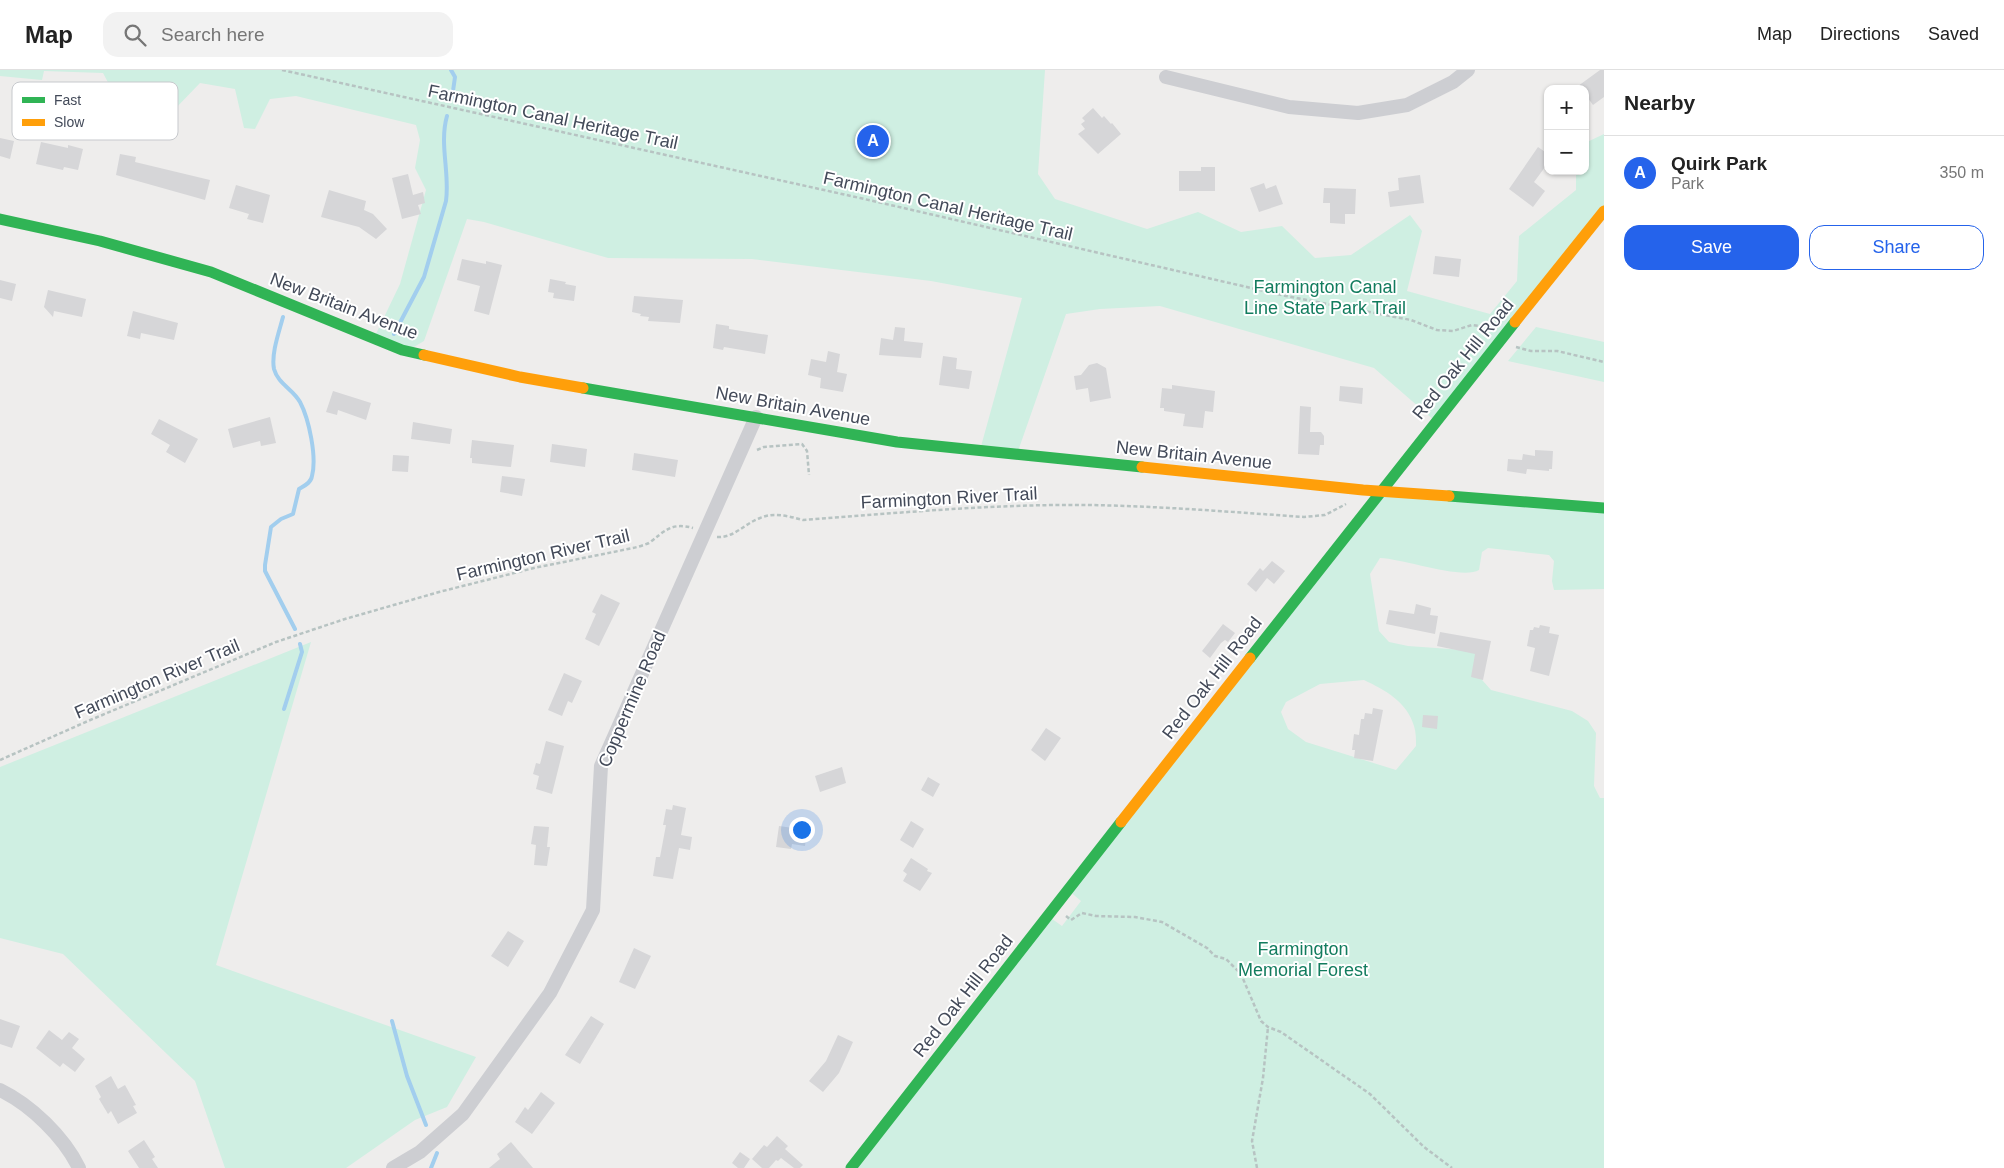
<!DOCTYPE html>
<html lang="en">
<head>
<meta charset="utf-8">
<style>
  :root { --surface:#fff; --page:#f2f2f2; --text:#222; --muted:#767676; --line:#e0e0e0; --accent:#2563eb }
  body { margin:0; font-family:Arial,sans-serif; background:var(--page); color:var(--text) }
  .controls { position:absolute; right:15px; top:15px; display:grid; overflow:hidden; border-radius:10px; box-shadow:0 1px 4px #0004 }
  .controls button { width:45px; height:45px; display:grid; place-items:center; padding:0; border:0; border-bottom:1px solid var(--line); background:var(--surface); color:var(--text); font:25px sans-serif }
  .you { position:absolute; left:801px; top:759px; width:18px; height:18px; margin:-12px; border:4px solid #fff; border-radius:50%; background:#1a73e8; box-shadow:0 0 0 8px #1a73e833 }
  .badge { display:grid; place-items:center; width:32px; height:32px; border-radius:50%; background:var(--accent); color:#fff; font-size:16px; font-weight:700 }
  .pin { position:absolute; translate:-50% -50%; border:2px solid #fff; box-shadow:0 1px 5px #0006 }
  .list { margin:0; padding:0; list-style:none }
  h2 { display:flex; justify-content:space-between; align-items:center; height:65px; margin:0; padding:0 20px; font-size:21px }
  h2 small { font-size:16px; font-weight:400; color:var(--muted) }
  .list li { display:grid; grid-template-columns:32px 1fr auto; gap:15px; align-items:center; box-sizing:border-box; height:75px; padding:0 20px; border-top:1px solid var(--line) }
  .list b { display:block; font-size:19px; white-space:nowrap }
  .list p { margin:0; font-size:16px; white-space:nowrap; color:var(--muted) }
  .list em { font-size:16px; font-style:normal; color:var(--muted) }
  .actions { display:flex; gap:10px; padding:15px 20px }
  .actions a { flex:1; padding:11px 0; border:1px solid var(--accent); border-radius:15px; text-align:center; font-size:18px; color:var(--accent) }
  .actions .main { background:var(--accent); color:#fff }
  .icon { flex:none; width:28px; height:28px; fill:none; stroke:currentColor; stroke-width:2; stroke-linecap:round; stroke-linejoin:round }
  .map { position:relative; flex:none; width:1604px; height:1098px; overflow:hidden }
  header { display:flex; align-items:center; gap:30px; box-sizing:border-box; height:70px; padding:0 25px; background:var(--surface); border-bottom:1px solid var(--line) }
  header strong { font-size:24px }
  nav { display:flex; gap:28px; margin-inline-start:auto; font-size:18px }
  .search { width:350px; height:45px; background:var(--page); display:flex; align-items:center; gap:12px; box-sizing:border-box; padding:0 18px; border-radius:15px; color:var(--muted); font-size:19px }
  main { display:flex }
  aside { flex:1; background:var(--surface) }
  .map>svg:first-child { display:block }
  .green { fill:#cfefe2; fill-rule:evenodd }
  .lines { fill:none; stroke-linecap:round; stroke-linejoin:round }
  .stream { stroke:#a2ceee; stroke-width:4 }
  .building { fill:#d6d6d8 }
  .path { stroke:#b7c3c2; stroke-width:2.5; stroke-dasharray:4 2.5; stroke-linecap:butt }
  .street { stroke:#cdced2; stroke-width:14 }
  .fast { stroke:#30b455; stroke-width:11 }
  .slow { stroke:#ff9f0a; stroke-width:11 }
  .labels { text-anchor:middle; stroke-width:4; stroke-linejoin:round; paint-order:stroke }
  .street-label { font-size:18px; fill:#434a59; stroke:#fff }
  .park-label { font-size:18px; fill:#127c5e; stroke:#fff }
  .key { fill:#fff; stroke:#c7c9cd; stroke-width:1 }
  .key-label { font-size:14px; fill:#434a59 }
</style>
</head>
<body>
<header>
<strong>Map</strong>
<div class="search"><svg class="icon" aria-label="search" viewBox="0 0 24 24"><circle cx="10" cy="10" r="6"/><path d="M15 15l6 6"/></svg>Search here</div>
<nav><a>Map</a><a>Directions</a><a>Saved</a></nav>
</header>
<main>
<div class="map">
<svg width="1604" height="1098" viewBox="0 0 1604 1098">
  <rect width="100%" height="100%" fill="#eeedec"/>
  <!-- green -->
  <path class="green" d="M0,0H1045L1038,104L1055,129L1147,159L1198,142L1241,162L1282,156L1315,188L1351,185L1410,145L1422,161L1407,221L1490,244L1517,211L1519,166L1576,120V101H1585V73L1604,64V141L1435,351L1374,298L1160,236L1100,239L1066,244L1017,384L980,380L1022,228L931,211L752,189L608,188L484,152L467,149L424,271L407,281L374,268L400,214L426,120L415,98L420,70L416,55L296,26L270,29L255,59L244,58L235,19L200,13L173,41L149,39L119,33L103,3L44,1L42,10L0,6Z
    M1536,257L1604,272V312L1508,291Z
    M1380,421L1604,438V519L1554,520L1552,511L1554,491L1549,485L1488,478L1482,482L1479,500C1462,510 1405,489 1380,488L1370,504L1379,561L1389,572L1408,576L1478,581L1475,602L1491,620L1572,641L1588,651L1596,663L1594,716L1600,728H1604V1098H851L1048,846L1062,856L1081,831L1068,820ZM1364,610C1385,620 1407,632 1414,656C1416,662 1416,669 1416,676L1396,700L1306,672L1288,659L1281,642L1286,632L1320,614Z
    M311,572L216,895L476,987L447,1037L415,1050L346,1098H225L195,1011L63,884L0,868V697Z"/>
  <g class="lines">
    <!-- stream -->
    <path class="stream" d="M451,0L455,7L452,28
      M283,247C279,262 271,284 274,299C278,314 293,319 300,332C309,349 317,387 312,406C311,413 304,416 299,419L293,444L281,449L271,457L265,495V501L295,559
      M394,264L424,207L446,131C450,103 439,74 447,46
      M284,639L302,582L300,574
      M392,951L407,1006L426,1055
      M431,1098L437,1083"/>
  </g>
  <!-- building -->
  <path class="building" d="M1600,0H1604V27L1593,35L1585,24V19H1574Z
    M1093,38L1102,48L1104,46L1111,54L1112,53L1121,64L1098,84L1078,64L1085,59L1081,54L1085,51L1082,48Z
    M0,68L14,71L10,89L0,86Z
    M41,72L68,78V75L83,79L78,100L64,97L63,100L36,94Z
    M1538,77L1548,84V93L1534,112L1545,121L1533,137L1509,119Z
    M120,84L136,87L135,92L210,110L205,130L116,105Z
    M1201,97H1215V121H1179V101H1201Z
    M408,104L413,125L423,122L425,133L418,135L421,144L402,149L392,108Z
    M1420,105L1424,133L1390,137L1388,122L1399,120L1398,108Z
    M1264,113L1266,119L1276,115L1283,134L1259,142L1250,118Z
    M236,115L270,125L263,153L247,149L249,144L229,138Z
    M1324,118L1356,119L1355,144H1345V154L1330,153V133H1323Z
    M329,120L366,131L364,140L373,144L387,159L376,169L359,157L321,147Z
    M1435,186L1461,189L1459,207L1433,204Z
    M462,189L486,194V191L502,195L489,245L474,241L480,216L457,210Z
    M550,209L566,212L565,214L576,216L574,231L553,228L554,223L548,222Z
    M0,210L16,214L12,231L0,228Z
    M48,220L86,229L82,247L54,241L53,247L44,237Z
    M634,226L683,230L680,253L648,251L649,247L640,246L641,244L632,242Z
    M133,241L178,253L174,270L141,263L140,269L127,266Z
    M716,254L729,256V259L768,265L765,284L724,277L723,280L713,278Z
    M895,257L905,258L904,271L923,273L921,288L879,285L881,268L893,270Z
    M828,281L840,284L837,302L847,304L843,322L820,318L821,308L808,305L811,289L826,292Z
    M943,286L957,288L956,299L972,301L969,319L939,315Z
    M1097,293L1106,298L1111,328L1090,332L1088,318L1076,320L1074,306L1081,305L1089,295Z
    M1172,315L1215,321L1213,342L1205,341L1203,358L1183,356L1185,344L1164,341V338H1160L1162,318L1172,319Z
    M1340,316L1363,318L1362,334L1339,331Z
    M333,321L371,333L366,350L338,340L337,345L326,342Z
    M1300,336L1311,337L1310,362H1321L1324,366V375H1320L1319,385L1298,384Z
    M270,347L276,373L261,376L260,371L233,378L228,359Z
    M159,349L198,369L185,393L166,382L170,375L151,364Z
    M413,352L452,359L450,374L411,369Z
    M472,370L514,375L511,397L472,393V388H470Z
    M552,374L587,379L585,397L550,392Z
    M1535,380L1553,381L1552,399H1549V401L1527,399L1526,404L1507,401L1508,389L1522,390L1523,384L1535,386Z
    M634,383L678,390L675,407L632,400Z
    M393,385L409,386L408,402L392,401Z
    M502,406L525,409L522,426L500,422Z
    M1272,491L1285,501L1274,514L1267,508L1256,522L1247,514L1260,498L1263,501Z
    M601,524L620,533L599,576L585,569L596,544L592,542Z
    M1416,534L1431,538L1430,545L1438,546L1435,564L1386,554L1389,540L1414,544Z
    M1223,554L1235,563L1228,572L1225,570L1221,573L1210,588L1202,581Z
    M1540,555L1550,557L1549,563L1559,565L1549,606L1530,601L1535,578L1527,576L1530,560H1533L1534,557L1539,558Z
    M1440,562L1491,571L1483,610L1471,607L1475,584L1437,576Z
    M564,603L582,611L572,633L568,631L562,646L548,640Z
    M1373,638L1383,640L1373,691L1354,688L1355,680H1352L1354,664L1359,665L1361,649H1364L1365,643L1372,644Z
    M1423,645L1438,646L1437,659L1422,657Z
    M1046,658L1061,668L1045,691L1031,680Z
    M546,671L564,676L552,724L536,719L539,706L533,704L536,693L540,694Z
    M842,697L846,713L820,722L815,706Z
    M928,707L940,714L933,727L921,720Z
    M673,735L686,738L681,765L692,767L690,780L679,778L673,809L653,806L656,787H660L666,755H663L666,739L672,740Z
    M911,751L924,759L913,778L900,770Z
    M534,756L549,757L547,777H550L547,796L534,795L536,775L531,774Z
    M779,756L807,760L805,776L792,774L791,779L776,777Z
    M911,788L928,799L927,801L932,803L920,821L903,811L907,804L903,801Z
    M508,861L524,871L508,897L491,886Z
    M634,878L651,886L635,919L619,912Z
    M591,946L604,954L580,994L565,985Z
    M0,949L20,956L12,978L0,974Z
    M49,960L62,970L69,962L79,969L72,978L85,989L75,1002L63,993L60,997L36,978Z
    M838,965L853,972L839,1003L823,1022L809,1011L826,991Z
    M111,1006L118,1019L125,1015L136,1035L133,1036L137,1043L118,1054L111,1041L108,1044L99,1029L101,1027L95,1016Z
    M541,1022L555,1033L532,1064L515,1052L525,1037L528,1040Z
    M777,1066L788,1076L785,1079L803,1095L800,1098H794L781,1088L778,1091L776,1090L769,1098H762L752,1089L764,1075L767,1077Z
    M144,1070L155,1087L152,1089L158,1098H139L128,1081Z
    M511,1072L533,1098H489L500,1089L497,1084Z
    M740,1082L750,1089L744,1098H738L732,1093Z"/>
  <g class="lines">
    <!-- path -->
    <path class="path" d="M282,0L860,128L1286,226L1411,250L1437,260L1453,261L1472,255L1479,256L1487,261
      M1516,277L1531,281H1557L1604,292
      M757,380L764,377L802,374L807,381L809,405
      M717,467C734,468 744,454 760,448C774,442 788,446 803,450C898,443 992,434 1087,435C1159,436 1232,442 1304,447L1325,445L1346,434
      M0,690L88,651L276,572L345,549L439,522L534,498L633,478C638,477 644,475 649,473C665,461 671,452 693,458
      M1066,846L1071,850L1082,843L1096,846L1135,847L1162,852L1207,878L1215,886L1226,889L1241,904L1261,951L1268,957L1281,962L1370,1024L1424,1077L1452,1098
      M1257,1098L1252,1071L1263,1008L1268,957"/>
    <!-- street -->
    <path class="street" d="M1166,7L1289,37L1358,43L1407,35L1453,12L1468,0
      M0,1020C31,1035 64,1067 79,1098
      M393,1098L420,1082L463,1044L550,923L593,840L601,696L756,347"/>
    <!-- fast -->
    <path class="fast" d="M0,149L100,171L211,202L402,280L424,285
      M583,318L897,372L1142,397
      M1449,426L1604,438
      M1250,588L1515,252
      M851,1098L1121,752"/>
    <!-- slow -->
    <path class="slow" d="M1515,252L1604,141
      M424,285L520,307L583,318
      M1142,397L1363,420L1449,426
      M1121,752L1250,588"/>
  </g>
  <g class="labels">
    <!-- street labels -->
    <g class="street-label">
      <text transform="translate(553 47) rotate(12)" y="6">Farmington Canal Heritage Trail</text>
      <text transform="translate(948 136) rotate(13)" y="6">Farmington Canal Heritage Trail</text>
      <text transform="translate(344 236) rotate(21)" y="6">New Britain Avenue</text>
      <text transform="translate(1463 289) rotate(-51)" y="6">Red Oak Hill Road</text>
      <text transform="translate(793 336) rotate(10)" y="6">New Britain Avenue</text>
      <text transform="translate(1194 385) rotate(6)" y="6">New Britain Avenue</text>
      <text transform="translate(949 428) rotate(-3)" y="6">Farmington River Trail</text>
      <text transform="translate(543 485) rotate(-13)" y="6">Farmington River Trail</text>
      <text transform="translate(1212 608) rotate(-52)" y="6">Red Oak Hill Road</text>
      <text transform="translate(157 609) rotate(-23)" y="6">Farmington River Trail</text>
      <text transform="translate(632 629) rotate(-67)" y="6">Coppermine Road</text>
      <text transform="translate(963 926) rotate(-52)" y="6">Red Oak Hill Road</text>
    </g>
    <!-- park labels -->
    <g class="park-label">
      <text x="1325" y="223">Farmington Canal<tspan x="1325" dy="21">Line State Park Trail</tspan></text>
      <text x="1303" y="885">Farmington<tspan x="1303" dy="21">Memorial Forest</tspan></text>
    </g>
  </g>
  <!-- legend -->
  <rect x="12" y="12" width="166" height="58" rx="8" class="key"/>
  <rect x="22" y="27" width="23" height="6" fill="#30b455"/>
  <rect x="22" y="49" width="23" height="7" fill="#ff9f0a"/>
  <g class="key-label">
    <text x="54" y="35">Fast</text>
    <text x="54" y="57">Slow</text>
  </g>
</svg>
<div class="controls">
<button>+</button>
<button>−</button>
</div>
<div class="you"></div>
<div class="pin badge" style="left:873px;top:71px">A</div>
</div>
<aside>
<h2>Nearby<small></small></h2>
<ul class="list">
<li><span class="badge">A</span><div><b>Quirk Park</b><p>Park</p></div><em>350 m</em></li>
</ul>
<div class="actions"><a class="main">Save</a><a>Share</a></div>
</aside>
</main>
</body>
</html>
